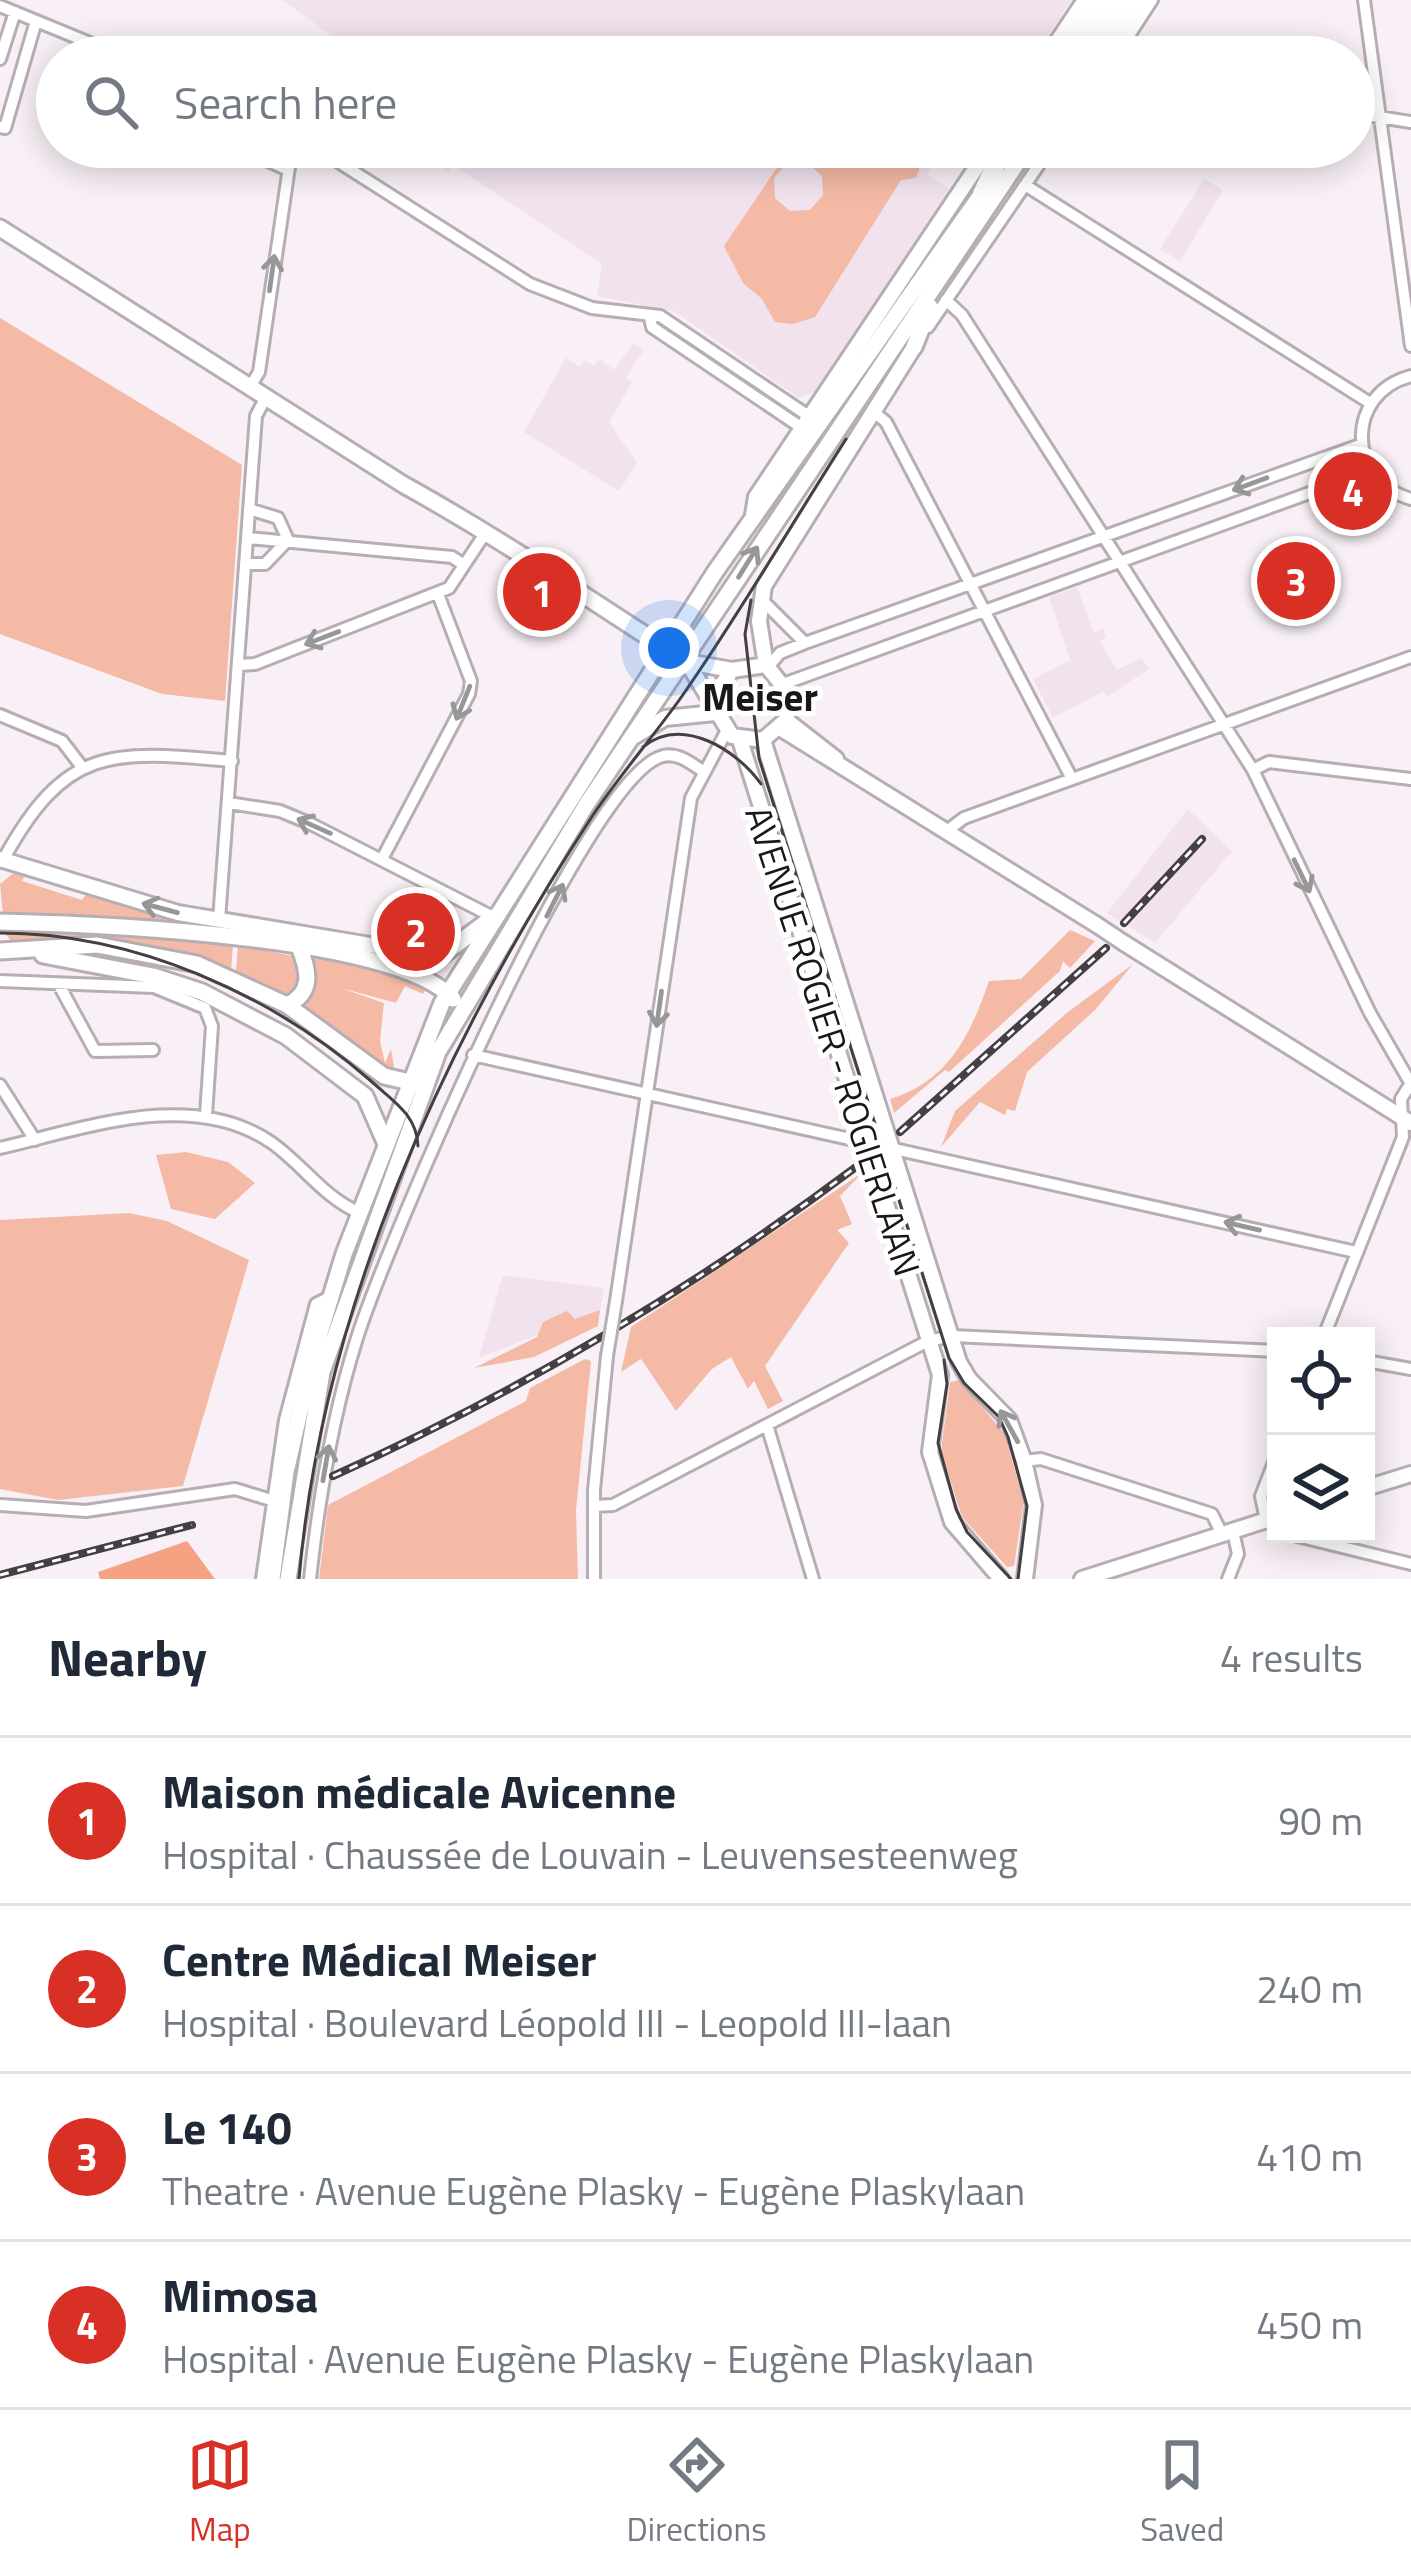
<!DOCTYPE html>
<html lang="en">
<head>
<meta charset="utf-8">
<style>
  :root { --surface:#fff; --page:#f2f2f3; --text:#1f2937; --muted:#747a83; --line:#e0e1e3; --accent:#d93025 }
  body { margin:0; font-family:"Titillium Web",sans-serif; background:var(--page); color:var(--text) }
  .controls { position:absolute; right:36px; bottom:36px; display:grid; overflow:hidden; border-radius:0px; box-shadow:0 6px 30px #0003 }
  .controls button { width:108px; height:108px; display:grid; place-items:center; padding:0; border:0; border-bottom:3px solid var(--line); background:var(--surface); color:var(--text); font:60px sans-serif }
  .you { position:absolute; left:669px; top:648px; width:42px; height:42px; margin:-30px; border:9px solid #fff; border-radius:50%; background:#1a73e8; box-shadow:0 0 0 18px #1a73e833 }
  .badge { display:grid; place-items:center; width:78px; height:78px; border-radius:50%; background:var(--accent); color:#fff; font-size:39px; font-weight:700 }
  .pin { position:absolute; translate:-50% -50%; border:6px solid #fff; box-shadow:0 3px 12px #0006 }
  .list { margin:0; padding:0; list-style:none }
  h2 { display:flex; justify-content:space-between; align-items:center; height:156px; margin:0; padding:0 48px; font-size:51px }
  h2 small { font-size:39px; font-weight:400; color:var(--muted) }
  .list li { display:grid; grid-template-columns:78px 1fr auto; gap:36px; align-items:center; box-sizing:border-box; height:168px; padding:0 48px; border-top:3px solid var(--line) }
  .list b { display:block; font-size:45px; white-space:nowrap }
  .list p { margin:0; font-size:39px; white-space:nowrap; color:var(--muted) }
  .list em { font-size:39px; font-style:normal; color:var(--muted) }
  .icon { flex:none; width:66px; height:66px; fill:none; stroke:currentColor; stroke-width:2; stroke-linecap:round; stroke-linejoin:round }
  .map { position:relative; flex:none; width:1411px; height:1579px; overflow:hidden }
  .search { position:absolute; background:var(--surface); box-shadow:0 6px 30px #0003; left:36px; right:36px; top:36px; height:132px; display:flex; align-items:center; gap:30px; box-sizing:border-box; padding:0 42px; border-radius:66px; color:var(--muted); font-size:45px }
  .sheet { height:828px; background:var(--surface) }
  nav { display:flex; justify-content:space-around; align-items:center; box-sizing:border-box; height:168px; border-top:3px solid var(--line); background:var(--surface); font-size:33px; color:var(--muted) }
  nav a { display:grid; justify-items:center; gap:6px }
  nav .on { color:var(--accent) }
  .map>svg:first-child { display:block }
  .built { fill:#f1e2ee }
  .green { fill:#f4baa5; fill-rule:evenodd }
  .forest { fill:#f5a283 }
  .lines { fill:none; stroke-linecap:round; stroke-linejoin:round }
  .street-casing { stroke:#b6aeb4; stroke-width:16 }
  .secondary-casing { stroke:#b6aeb4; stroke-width:20 }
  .primary-casing { stroke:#b6aeb4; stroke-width:21 }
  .highway-casing { stroke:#b6aeb4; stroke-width:24 }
  .street { stroke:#fff; stroke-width:10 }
  .secondary { stroke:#fff; stroke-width:14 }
  .primary { stroke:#fff; stroke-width:15 }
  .highway { stroke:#fff; stroke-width:18 }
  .tram { stroke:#433f42; stroke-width:3 }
  .rail-casing { stroke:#433f42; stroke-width:8 }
  .rail { stroke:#fff; stroke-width:3; stroke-dasharray:9; stroke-linecap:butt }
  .street-bridge-casing { stroke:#b6aeb4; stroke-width:16; stroke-linecap:butt }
  .secondary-bridge-casing { stroke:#b6aeb4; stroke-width:20; stroke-linecap:butt }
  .street-bridge { stroke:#fff; stroke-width:10 }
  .secondary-bridge { stroke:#fff; stroke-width:14 }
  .oneway { stroke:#989798 }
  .labels { text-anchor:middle; stroke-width:10; stroke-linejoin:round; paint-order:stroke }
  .street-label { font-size:36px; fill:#1a171a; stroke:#fff }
  .neighbourhood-label { font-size:39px; font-weight:bold; fill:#1a171a; stroke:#fff }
</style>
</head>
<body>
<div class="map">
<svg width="1411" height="1579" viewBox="0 0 1411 1579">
  <rect width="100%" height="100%" fill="#f8f0f6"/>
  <!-- built -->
  <path class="built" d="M282,0H1072L1034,57H362Z
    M419,147H945L927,174L950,190L817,391L799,398L674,311L597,296L602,264L453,165L448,172L417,151Z
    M1204,179L1223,190L1180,261L1160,249Z
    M633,343L644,350L626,377L632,382L609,422L637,463L619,491L524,432L566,358L580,367L585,360L594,366L599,359L614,370Z
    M1077,587L1094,633L1103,628L1106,637L1100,642L1117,670L1142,658L1149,669L1107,697L1104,691L1053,718L1033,679L1070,660L1049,597Z
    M1188,809L1232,851L1155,943L1107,913Z
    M503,1275L604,1288L600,1310L479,1358Z"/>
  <!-- green -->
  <path class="green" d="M791,147H897L922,162L916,178L901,180L815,317L793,324L775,322L762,299L743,283L724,246ZM807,162L822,176L823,195L810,210L790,211L775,198L774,178L787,163Z
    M0,318L242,465L225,701L162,694L0,634Z
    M16,871L26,873L22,881L82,900L88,892L140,910L268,933L3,914L0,884Z
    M1,928L233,944L231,971L158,950L14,945Z
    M1070,930L1095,941L1070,968L1063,961L1060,971L949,1072L945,1070L894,1113L890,1099C948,1082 971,1034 989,981L1021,979Z
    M238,945L293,956L302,979L292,996L236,972Z
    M314,957L380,968L428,985L423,994L405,986L396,1003L341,988L384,1003L380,1041L385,1063L391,1049L394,1068L385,1072L303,1009L314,986Z
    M1133,964L1096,1009L1027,1072L1015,1111L1007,1109L1005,1115L980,1102L941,1147L955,1111L1068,1012Z
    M186,1152L228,1162L255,1183L215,1219L171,1209L156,1155Z
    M862,1173L840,1196L852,1224L837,1230L849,1243L765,1366L783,1401L768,1409L754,1381L748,1389L731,1357L712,1369L676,1411L641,1359L621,1372L631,1327Z
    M129,1213L167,1221L249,1260L183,1486L58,1500L0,1489V1220Z
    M600,1310L598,1326L534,1357L474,1368L537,1337L543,1322L567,1311L575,1319Z
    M585,1359L591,1361L576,1510L578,1579H319L328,1505L526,1401L530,1388Z
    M959,1380L1004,1433L1024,1500L1014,1566L1007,1567L962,1517L941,1451L950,1382Z"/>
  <!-- forest -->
  <path class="forest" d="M187,1541L215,1579H100L98,1572Z"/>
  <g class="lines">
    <defs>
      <path id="street" d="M1364,0L1411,346
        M0,6L124,57
        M1115,57L1152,0
        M0,59L15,12
        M1354,113L1411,122
        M0,127L5,128L36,21
        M237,147L286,169
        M315,147L530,284L592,308L660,316L810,417
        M1025,185L1370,403
        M946,300L962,315L1253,770L1370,1013L1411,1084
        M650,318L652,327L802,428
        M928,327L1051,147
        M1411,376C1345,393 1346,481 1411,499
        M250,387L259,372L292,147
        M875,413L886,422L1072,779
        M248,538L452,557L464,565
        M245,564H265L288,540L278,518L249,509
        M761,599L805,643
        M239,665L255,664L449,588L484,535
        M768,667L780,653L805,643L1360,445
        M786,683L1370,471
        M0,715L62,741L82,767
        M1253,770L1269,762L1411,779
        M229,803L280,811L309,823L493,917
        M948,830L964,818L1411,657
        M382,859L469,694L471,681L438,594
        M2,862C65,746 109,750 232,761
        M219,920L256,416L266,397
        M0,981L154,987L205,1008L212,1026L206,1115
        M59,985L95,1051L153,1050
        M473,1055L1356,1252
        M0,1085L35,1140
        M0,1148C86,1128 193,1088 272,1143C303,1165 324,1198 360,1213
        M616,1301L691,798L726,732
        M1324,1336L1403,1137L1401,1099L1411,1083
        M1366,1361L1411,1369
        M767,1425L813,1579
        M1024,1461L1041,1459L1212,1514L1222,1534
        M0,1505L86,1511L235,1489L271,1500
        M594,1506L613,1505L928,1341L952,1336L1276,1351
        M1266,1520L1261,1496L1276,1457
        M1289,1534L1411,1564
        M262,1579L285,1420L316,1304L330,1297
        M310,1579C319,1497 332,1417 357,1338C385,1249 586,774 663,756C678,752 692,764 704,772
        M594,1579V1490L607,1356
        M1228,1579L1238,1554L1233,1531"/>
      <path id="secondary" d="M1047,57L1085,0
        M753,515L756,497L990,147
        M687,662L732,670L766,665L790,695L786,720L763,740L732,736Z
        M766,665L759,621L764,586L914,347
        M710,702L732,670
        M786,720L836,759
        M780,728L1097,925
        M635,736L665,718L715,713
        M740,740L940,1375L930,1452L952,1522L1001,1579
        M763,740L959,1362L969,1379L1009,1420L1024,1461L1034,1505L1025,1579
        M0,859L178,913L424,954
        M1124,943L1411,1123
        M1366,1488L1411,1474
        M1082,1579L1276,1517"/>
      <path id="primary" d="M1073,57L1111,0
        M1087,57L1124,0
        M0,228L404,485C500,538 593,602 687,662
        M914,347L930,307
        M0,922C90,924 398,935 453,999
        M0,951L97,945L197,964L287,1005L384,1076L414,1083
        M43,955L153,976L202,992L286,1036L365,1096L386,1144
        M394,963L441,956L493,917
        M287,1005C313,993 309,972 300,949
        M272,1579L286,1472L312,1359L344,1254L442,1003L715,572L987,186
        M288,1579L322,1372L438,1052L586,805L1028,147"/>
      <path id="highway" d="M1060,57L1098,0
        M1100,57L1139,0
        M1025,153L1030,147
        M982,194L1004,147"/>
    </defs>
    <!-- street casing -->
    <use href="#street" class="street-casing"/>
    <!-- secondary casing -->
    <use href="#secondary" class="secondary-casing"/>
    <!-- primary casing -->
    <use href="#primary" class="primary-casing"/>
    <!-- highway casing -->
    <use href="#highway" class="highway-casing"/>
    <!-- street -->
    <use href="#street" class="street"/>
    <!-- secondary -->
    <use href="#secondary" class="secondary"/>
    <!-- primary -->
    <use href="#primary" class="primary"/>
    <!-- highway -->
    <use href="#highway" class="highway"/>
    <!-- tram -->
    <path class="tram" d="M751,600L745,634L759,758L949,1358L964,1383L999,1417L1008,1437L1027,1506L1018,1579
      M643,747C682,715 737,750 761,784
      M0,933C135,933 271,994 371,1081C393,1101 417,1115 418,1146
      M944,1360L947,1384L938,1443L956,1509L967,1532L1011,1579
      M299,1579C322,1308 445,1041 593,815C620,775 652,738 680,699C739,615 791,525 846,439"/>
    <defs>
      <path id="rail" d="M1124,923L1202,839
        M900,1132L1106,948
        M333,1476C520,1392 696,1287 860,1164
        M0,1575L192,1525"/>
    </defs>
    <!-- rail casing -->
    <use href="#rail" class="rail-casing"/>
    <!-- rail -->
    <use href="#rail" class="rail"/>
    <defs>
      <path id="street-bridge" d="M607,1356L616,1301"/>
      <path id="secondary-bridge" d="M1097,925L1124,943"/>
    </defs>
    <!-- street-bridge casing -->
    <use href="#street-bridge" class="street-bridge-casing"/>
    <!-- secondary-bridge casing -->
    <use href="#secondary-bridge" class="secondary-bridge-casing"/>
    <!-- street-bridge -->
    <use href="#street-bridge" class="street-bridge"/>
    <!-- secondary-bridge -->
    <use href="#secondary-bridge" class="secondary-bridge"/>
  </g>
  <!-- one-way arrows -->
  <defs><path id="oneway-shaft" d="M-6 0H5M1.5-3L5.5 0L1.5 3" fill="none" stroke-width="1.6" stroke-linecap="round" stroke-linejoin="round" transform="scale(3)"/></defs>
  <g class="oneway">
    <use href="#oneway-shaft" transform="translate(272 273) rotate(-82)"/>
    <use href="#oneway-shaft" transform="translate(1250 484) rotate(160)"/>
    <use href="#oneway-shaft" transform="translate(748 562) rotate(-58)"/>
    <use href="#oneway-shaft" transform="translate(322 638) rotate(159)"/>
    <use href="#oneway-shaft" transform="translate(463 703) rotate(112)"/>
    <use href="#oneway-shaft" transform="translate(314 826) rotate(-156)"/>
    <use href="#oneway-shaft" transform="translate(1302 876) rotate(64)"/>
    <use href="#oneway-shaft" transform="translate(555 900) rotate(-63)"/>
    <use href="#oneway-shaft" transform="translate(160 908) rotate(-165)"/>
    <use href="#oneway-shaft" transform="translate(659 1009) rotate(98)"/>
    <use href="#oneway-shaft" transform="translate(1242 1226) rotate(-167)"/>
    <use href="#oneway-shaft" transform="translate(1009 1426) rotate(-119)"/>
    <use href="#oneway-shaft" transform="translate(326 1463) rotate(-80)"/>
  </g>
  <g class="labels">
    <!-- street labels -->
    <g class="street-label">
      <text transform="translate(833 1041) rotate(72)" y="13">AVENUE ROGIER - ROGIERLAAN</text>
    </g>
    <!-- neighbourhood labels -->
    <g class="neighbourhood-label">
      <text x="760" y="711">Meiser</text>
    </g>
  </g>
</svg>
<div class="controls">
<button><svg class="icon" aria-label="locate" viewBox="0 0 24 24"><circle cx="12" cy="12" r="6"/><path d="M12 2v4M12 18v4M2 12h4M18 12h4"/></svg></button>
<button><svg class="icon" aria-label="layers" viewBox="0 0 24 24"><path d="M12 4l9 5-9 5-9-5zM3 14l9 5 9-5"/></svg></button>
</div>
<div class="you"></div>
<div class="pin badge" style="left:542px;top:592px">1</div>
<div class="pin badge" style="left:416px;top:932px">2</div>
<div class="pin badge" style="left:1296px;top:581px">3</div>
<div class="pin badge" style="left:1353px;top:491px">4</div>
<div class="search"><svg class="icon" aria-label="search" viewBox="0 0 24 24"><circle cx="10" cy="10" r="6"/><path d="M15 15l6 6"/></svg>Search here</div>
</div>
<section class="sheet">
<h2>Nearby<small>4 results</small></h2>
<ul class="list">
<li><span class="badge">1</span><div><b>Maison médicale Avicenne</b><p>Hospital · Chaussée de Louvain - Leuvensesteenweg</p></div><em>90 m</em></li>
<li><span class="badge">2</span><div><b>Centre Médical Meiser</b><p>Hospital · Boulevard Léopold III - Leopold III-laan</p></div><em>240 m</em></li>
<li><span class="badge">3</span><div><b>Le 140</b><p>Theatre · Avenue Eugène Plasky - Eugène Plaskylaan</p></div><em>410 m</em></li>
<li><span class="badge">4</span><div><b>Mimosa</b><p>Hospital · Avenue Eugène Plasky - Eugène Plaskylaan</p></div><em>450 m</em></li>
</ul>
</section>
<nav>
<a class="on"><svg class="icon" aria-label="map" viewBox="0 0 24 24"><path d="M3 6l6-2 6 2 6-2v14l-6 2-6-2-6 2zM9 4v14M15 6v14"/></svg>Map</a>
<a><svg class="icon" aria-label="directions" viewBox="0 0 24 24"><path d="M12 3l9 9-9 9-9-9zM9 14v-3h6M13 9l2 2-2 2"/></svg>Directions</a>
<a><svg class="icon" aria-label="saved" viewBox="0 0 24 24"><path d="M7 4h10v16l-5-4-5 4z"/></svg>Saved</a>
</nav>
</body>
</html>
